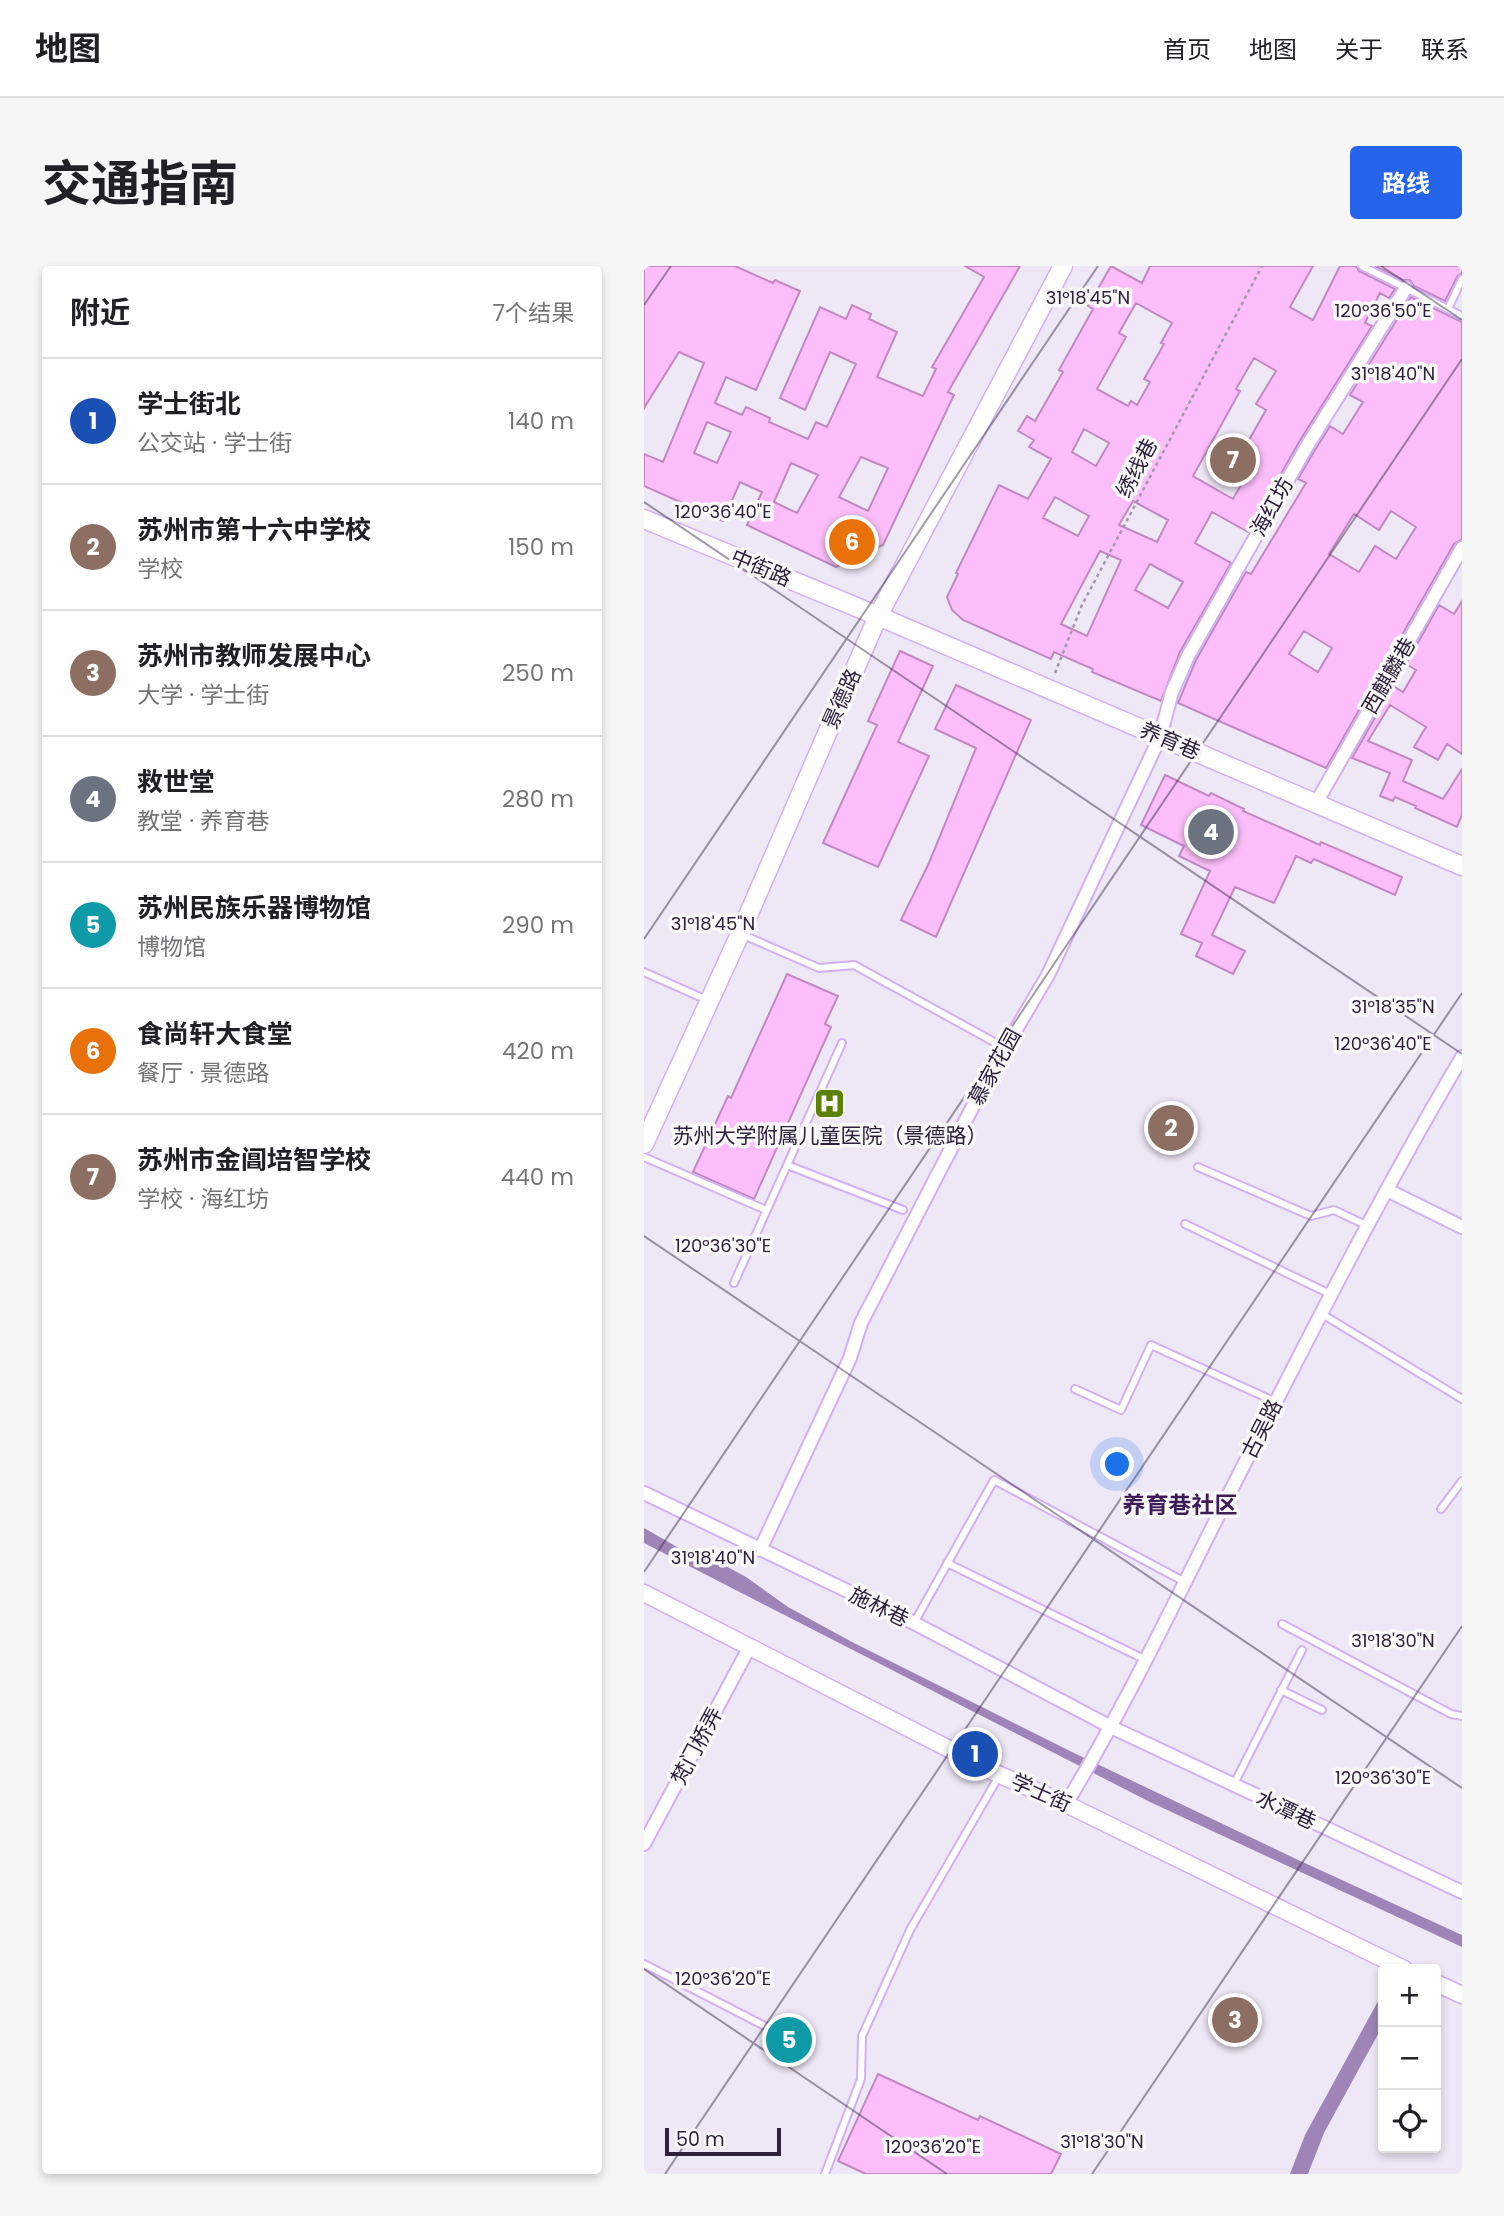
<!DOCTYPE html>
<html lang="zh">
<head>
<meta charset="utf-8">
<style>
  :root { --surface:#fff; --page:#f6f6f6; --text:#202124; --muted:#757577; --line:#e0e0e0; --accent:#2563eb }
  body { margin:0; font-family:Poppins,"Noto Sans SC",sans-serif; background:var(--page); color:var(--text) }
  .controls { position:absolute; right:21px; bottom:21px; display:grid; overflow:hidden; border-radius:7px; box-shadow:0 4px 10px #0003 }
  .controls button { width:63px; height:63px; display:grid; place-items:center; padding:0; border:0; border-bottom:2px solid var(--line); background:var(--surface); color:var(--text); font:35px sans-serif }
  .scale { position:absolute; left:21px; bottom:18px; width:116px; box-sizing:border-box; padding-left:7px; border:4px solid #2f213c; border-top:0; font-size:19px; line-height:24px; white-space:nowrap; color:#2f213c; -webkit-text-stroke:5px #f8f8f8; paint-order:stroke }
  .you { position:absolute; left:474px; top:1199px; width:24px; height:24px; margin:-18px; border:5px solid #fff; border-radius:50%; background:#1a73e8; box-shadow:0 0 0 10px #1a73e833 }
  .badge { display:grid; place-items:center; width:46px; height:46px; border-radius:50%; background:var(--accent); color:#fff; font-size:23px; font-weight:700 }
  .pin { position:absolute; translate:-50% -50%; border:4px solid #fff; box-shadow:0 2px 7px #0006 }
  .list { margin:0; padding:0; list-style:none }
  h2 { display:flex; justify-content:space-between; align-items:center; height:91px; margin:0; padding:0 28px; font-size:30px }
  h2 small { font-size:23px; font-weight:400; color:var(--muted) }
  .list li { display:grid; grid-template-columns:46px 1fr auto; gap:21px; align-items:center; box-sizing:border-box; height:126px; padding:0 28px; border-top:2px solid var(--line) }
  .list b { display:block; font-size:26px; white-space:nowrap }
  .list p { margin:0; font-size:23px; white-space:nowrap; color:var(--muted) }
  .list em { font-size:23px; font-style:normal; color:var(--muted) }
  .icon { flex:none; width:38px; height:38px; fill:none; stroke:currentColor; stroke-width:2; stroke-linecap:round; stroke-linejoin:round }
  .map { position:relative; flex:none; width:818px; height:1908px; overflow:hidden; border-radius:7px }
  header { display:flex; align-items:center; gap:42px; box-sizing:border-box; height:98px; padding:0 35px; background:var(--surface); border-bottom:2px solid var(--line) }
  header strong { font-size:33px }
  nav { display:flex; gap:38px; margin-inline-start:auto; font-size:24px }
  .intro { display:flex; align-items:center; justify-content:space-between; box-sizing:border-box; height:168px; padding:0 42px }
  h1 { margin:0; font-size:49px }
  .button { padding:18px 32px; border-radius:7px; background:var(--accent); color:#fff; font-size:24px; font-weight:700 }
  main { display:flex; gap:42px; padding:0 42px }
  aside { flex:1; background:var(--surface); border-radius:7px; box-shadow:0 4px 10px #0003 }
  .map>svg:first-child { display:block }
  .water { fill:#9e84b7 }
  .building { fill:#fcbefa; stroke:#c288c1; stroke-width:2; fill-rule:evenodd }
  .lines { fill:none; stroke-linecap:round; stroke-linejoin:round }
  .service-casing { stroke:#d3aff6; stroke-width:10 }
  .minor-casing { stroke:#d3aff6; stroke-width:16 }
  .tertiary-casing { stroke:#d3aff6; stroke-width:19 }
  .secondary-casing { stroke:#d3aff6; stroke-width:21 }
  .path { stroke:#a298ac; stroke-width:2.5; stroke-dasharray:3.5 3.5; stroke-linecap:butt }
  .service { stroke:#fff; stroke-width:6 }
  .minor { stroke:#fff; stroke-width:12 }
  .tertiary { stroke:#fff; stroke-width:16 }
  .secondary { stroke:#fff; stroke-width:18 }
  .ticks { fill:none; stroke:#2f213c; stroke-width:2; stroke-opacity:0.45 }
  .labels { text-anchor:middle; stroke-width:7; stroke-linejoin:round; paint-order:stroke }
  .street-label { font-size:21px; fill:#2f213c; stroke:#f8f8f8 }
  .poi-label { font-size:21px; fill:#2f213c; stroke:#f8f8f8 }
  .neighbourhood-label { font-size:23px; font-weight:bold; fill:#3e1c57; stroke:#f8f8f8 }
  .ticks-label { font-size:18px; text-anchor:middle; fill:#2f213c; stroke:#f8f8f8; stroke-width:7; stroke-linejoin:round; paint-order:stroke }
</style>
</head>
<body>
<header>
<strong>地图</strong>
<nav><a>首页</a><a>地图</a><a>关于</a><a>联系</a></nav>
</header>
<div class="intro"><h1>交通指南</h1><a class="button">路线</a></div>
<main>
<aside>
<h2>附近<small>7个结果</small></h2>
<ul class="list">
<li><span class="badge" style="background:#1a4fb4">1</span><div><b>学士街北</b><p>公交站 · 学士街</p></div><em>140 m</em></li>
<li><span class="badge" style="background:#8d6e63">2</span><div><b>苏州市第十六中学校</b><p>学校</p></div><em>150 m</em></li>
<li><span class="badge" style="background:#8d6e63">3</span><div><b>苏州市教师发展中心</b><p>大学 · 学士街</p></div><em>250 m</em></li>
<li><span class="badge" style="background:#6b7280">4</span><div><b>救世堂</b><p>教堂 · 养育巷</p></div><em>280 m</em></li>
<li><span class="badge" style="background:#0f9aa8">5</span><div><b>苏州民族乐器博物馆</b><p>博物馆</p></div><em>290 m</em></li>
<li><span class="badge" style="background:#e8710a">6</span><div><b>食尚轩大食堂</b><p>餐厅 · 景德路</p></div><em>420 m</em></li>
<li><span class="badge" style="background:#8d6e63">7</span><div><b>苏州市金阊培智学校</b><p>学校 · 海红坊</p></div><em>440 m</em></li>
</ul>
</aside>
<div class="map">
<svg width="818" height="1908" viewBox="0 0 818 1908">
  <rect width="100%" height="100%" fill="#eee7f6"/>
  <!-- water -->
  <path class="water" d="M0,1262L54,1293L58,1287L102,1311L144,1341L208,1376L428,1486L652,1593L818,1669V1681L506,1536L0,1277Z
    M739,1726V1759L680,1867L664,1908H646L661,1869Z"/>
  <!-- building -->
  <path class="building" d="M0,0H91L129,17L131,14L156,25L112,124L82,111L71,137L98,149L102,141L126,152L125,156L164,173L172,156L183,161L212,98L186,86L161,144L136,132L176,41L202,53L208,39L227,48L225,53L253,66L233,111L279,130L292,103L288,101L340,11L321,0H376L304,126L310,129L239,279L192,301L103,259L118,226L96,216L79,255L0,220V188L19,196L60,97L35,86L0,142ZM63,156L87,166L73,197L50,187ZM217,191L244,202L224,245L195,231ZM147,197L174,209L153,247L130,236Z
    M467,0L498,17L506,0H669L646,41L669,54L696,0H712L715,5L751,23L745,32L736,27L721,57L728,60L655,176L604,266L568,246L551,277L587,297L536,386L517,435L448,406L449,403L410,386L407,393L319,354L308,344L303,331L314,308L312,307L355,219L384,233L407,193L385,181L390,174L374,165L383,150L391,155L419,106L415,104L449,43L444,40ZM492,37L528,57L517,77L520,78L500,113L506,116L493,139L487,135L484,140L453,123L482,71L475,67ZM610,92L632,105L612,138L622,144L601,181L614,189L589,233L549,210L596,125L592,123ZM440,163L465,177L452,200L428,186ZM411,231L445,250L434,270L399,252ZM489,235L524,254L513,276L475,259ZM456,285L477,294L443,370L417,358ZM506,298L539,316L524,342L491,324Z
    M731,0H818V7L813,11L801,35L770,20L766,14H759Z
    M767,31L818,56V273L810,278L682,502L534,437L552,394L602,306L607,308L662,217L654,213L671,184L686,160L699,168L719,136L706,129ZM747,245L772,261L752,293L731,280L715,306L685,288L710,248L735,264ZM660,365L688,382L674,406L645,388Z
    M818,335V488L803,478L794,494L770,481L782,461L746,439L724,475L768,494L759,515L799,533L818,503V549L813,561L771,542L772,540L751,531L749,535L736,530L746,507L708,492L749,420L759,426L772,404L762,398L795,339L810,348Z
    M256,385L289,400L254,476L285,490L234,601L179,577L233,459L224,455Z
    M312,419L387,454L292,671L257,654L285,597L332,482L291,463Z
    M521,509L565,530L567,527L600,543L599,545L676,579L677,576L758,611L751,629L670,593L667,597L652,590L630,637L591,621L568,669L601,685L589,708L552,690L558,677L537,668L566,605L535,590L540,580L497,559Z
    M143,708L194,730L181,758L187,761L110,933L49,906L84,830L87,832Z
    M234,1808L334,1854L336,1850L417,1888L407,1908H222L194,1895Z"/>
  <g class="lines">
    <defs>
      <path id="service" d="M718,0L818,50
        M804,43L818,13
        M97,668L175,702L210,699L361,782
        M0,706L63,734
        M0,891L122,944
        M143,899L259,944
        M554,901L667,950L690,944L724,960
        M541,958L688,1029
        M90,1017L198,777
        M678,1048L818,1133
        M431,1123L477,1144L507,1079L632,1136
        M797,1243L818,1215
        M303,1297L502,1394
        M270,1357L350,1214L541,1316
        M638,1358L807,1448L818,1450
        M637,1424L678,1444
        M590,1518L658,1384
        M0,1698L148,1774
        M181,1908L217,1813L218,1770L266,1664L355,1510"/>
      <path id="minor" d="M672,537L818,282
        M743,924L818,961
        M0,1227L270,1357L467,1461L818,1626
        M116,1284L206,1092L217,1057L344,811L404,709L516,471L528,426L544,390L663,180L762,22
        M422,1538C479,1444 526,1346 575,1248C653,1094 730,940 818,791
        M0,1578L105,1382"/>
      <path id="tertiary" d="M0,1327L356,1509L422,1538L760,1703
        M792,1717L818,1729"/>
      <path id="secondary" d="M0,253L234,350L818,600
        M0,878L96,668L234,350L419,0"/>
    </defs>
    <!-- service casing -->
    <use href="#service" class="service-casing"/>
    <!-- minor casing -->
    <use href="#minor" class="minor-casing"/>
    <!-- tertiary casing -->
    <use href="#tertiary" class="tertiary-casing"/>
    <!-- secondary casing -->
    <use href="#secondary" class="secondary-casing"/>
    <!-- path -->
    <path class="path" d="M411,407L438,339L618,0"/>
    <!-- service -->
    <use href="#service" class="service"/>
    <!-- minor -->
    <use href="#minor" class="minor"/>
    <!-- tertiary -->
    <use href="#tertiary" class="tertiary"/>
    <!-- secondary -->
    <use href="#secondary" class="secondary"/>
  </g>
  <!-- ticks -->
  <path class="ticks" d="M737,0L818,54M0,39L27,0M0,236L818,788M0,673L454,0M0,970L818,1522M0,1306L818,93M0,1703L303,1908M21,1908L818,727M448,1908L818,1360"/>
  <!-- icons -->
  <defs>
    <symbol id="hospital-square" viewBox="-11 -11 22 22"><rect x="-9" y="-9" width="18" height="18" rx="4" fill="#5b8100" stroke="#f8f8f8"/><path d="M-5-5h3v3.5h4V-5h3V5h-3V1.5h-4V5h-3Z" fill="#fff"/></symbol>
  </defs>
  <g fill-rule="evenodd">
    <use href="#hospital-square" x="168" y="820" width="35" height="35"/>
  </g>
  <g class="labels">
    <!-- street labels -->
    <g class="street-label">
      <text transform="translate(493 202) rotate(-62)" y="7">绣线巷</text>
      <text transform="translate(628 241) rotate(-61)" y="7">海红坊</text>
      <text transform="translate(117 302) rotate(23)" y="7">中街路</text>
      <text transform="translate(745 410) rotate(-60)" y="7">西麒麟巷</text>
      <text transform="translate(198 433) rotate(-66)" y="7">景德路</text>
      <text transform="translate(526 475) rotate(23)" y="7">养育巷</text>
      <text transform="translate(351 801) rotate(-61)" y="7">慕家花园</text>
      <text transform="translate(618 1163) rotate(-63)" y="7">古吴路</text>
      <text transform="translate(235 1341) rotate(26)" y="7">施林巷</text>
      <text transform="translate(53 1480) rotate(-62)" y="7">梵门桥弄</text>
      <text transform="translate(397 1527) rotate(24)" y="7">学士街</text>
      <text transform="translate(642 1544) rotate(25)" y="7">水潭巷</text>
    </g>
    <!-- poi labels -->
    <g class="poi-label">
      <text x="186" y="877">苏州大学附属儿童医院（景德路）</text>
    </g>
    <!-- neighbourhood labels -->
    <g class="neighbourhood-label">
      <text x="536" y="1247">养育巷社区</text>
    </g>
  </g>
  <g class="ticks-label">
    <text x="444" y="38">31°18'45"N</text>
    <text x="739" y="51">120°36'50"E</text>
    <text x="749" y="114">31°18'40"N</text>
    <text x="79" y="252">120°36'40"E</text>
    <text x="69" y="664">31°18'45"N</text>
    <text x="749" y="747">31°18'35"N</text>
    <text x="739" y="784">120°36'40"E</text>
    <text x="79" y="986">120°36'30"E</text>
    <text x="69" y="1298">31°18'40"N</text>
    <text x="749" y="1381">31°18'30"N</text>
    <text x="739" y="1518">120°36'30"E</text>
    <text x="79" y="1719">120°36'20"E</text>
    <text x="458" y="1882">31°18'30"N</text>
    <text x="289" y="1887">120°36'20"E</text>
  </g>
</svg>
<div class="controls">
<button>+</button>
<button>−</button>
<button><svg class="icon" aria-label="locate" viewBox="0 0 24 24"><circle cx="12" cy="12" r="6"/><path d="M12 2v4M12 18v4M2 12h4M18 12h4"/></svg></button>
</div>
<div class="scale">50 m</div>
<div class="you"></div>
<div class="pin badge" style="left:331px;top:1488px;background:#1a4fb4">1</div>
<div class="pin badge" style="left:527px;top:862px;background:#8d6e63">2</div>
<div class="pin badge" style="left:591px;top:1754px;background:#8d6e63">3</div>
<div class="pin badge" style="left:567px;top:566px;background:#6b7280">4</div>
<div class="pin badge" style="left:145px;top:1774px;background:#0f9aa8">5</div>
<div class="pin badge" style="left:208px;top:276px;background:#e8710a">6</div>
<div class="pin badge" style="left:589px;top:194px;background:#8d6e63">7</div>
</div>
</main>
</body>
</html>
